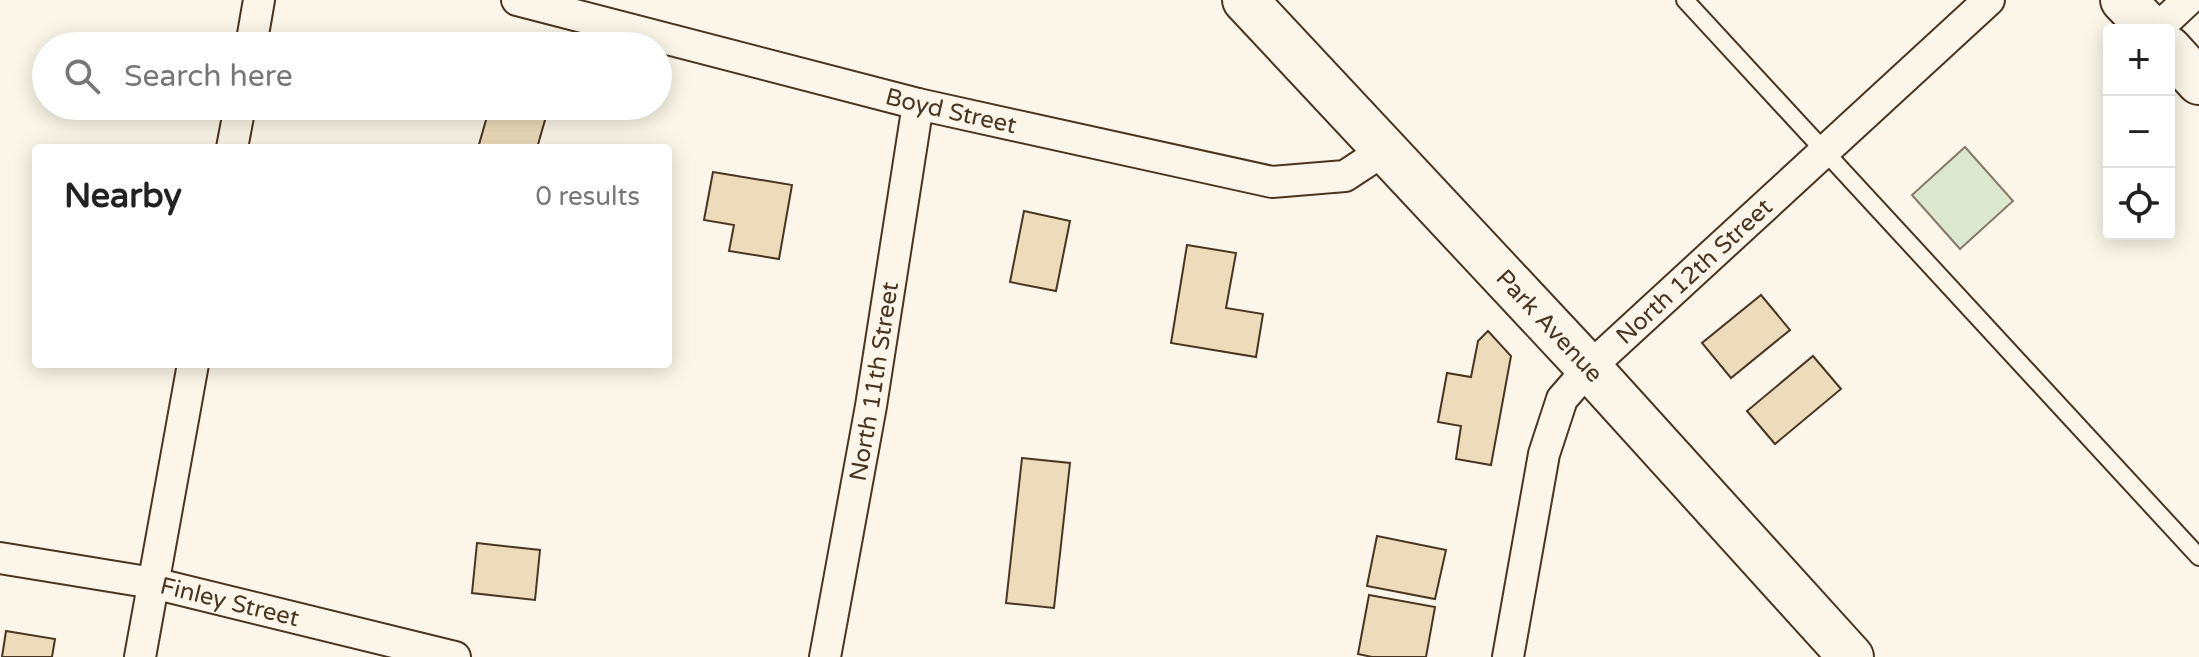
<!DOCTYPE html>
<html lang="en">
<head>
<meta charset="utf-8">
<style>
  :root { --surface:#fff; --page:#f6f6f6; --text:#222; --muted:#767676; --line:#e0e0e0 }
  body { margin:0; font-family:"Varela Round",sans-serif; background:var(--page); color:var(--text) }
  .controls { position:absolute; right:24px; top:24px; display:grid; overflow:hidden; border-radius:8px; box-shadow:0 4px 20px #0003 }
  .controls button { width:72px; height:72px; display:grid; place-items:center; padding:0; border:0; border-bottom:2px solid var(--line); background:var(--surface); color:var(--text); font:40px sans-serif }
  .list { margin:0; padding:0; list-style:none }
  h2 { display:flex; justify-content:space-between; align-items:center; height:104px; margin:0; padding:0 32px; font-size:34px }
  h2 small { font-size:26px; font-weight:400; color:var(--muted) }
  .icon { flex:none; width:44px; height:44px; fill:none; stroke:currentColor; stroke-width:2; stroke-linecap:round; stroke-linejoin:round }
  .map { position:relative; flex:none; width:2199px; height:657px; overflow:hidden }
  .search { position:absolute; background:var(--surface); box-shadow:0 4px 20px #0003; left:32px; top:32px; width:640px; height:88px; display:flex; align-items:center; gap:20px; box-sizing:border-box; padding:0 28px; border-radius:44px; color:var(--muted); font-size:30px }
  .panel { position:absolute; background:var(--surface); box-shadow:0 4px 20px #0003; left:32px; top:144px; width:640px; height:224px; border-radius:8px }
  .map>svg:first-child { display:block }
  .green { fill:#dce7d0; stroke:#887966; stroke-width:2 }
  .building { fill:#ecdcbc; stroke:#4a3520; stroke-width:2 }
  .lines { fill:none; stroke-linecap:round; stroke-linejoin:round }
  .lane-casing { stroke:#4a3520; stroke-width:20 }
  .street-casing { stroke:#4a3520; stroke-width:34 }
  .primary-casing { stroke:#4a3520; stroke-width:48 }
  .lane { stroke:#fbf6e9; stroke-width:16 }
  .street { stroke:#fbf6e9; stroke-width:30 }
  .primary { stroke:#fbf6e9; stroke-width:44 }
  .labels { text-anchor:middle; stroke-width:6; stroke-linejoin:round; paint-order:stroke }
  .street-label { font-size:24px; fill:#4a3520; stroke:#fbf6e9 }
</style>
</head>
<body>
<div class="map">
<svg width="2199" height="657" viewBox="0 0 2199 657">
  <rect width="100%" height="100%" fill="#fbf6e9"/>
  <!-- green -->
  <path class="green" d="M1965,147L2013,201L1960,249L1912,195Z"/>
  <!-- building -->
  <path class="building" d="M490,106H549L537,148H478Z
    M713,172L792,185L779,259L729,251L734,225L704,220Z
    M1024,211L1070,221L1056,291L1010,282Z
    M1187,245L1236,253L1226,308L1263,314L1256,357L1171,343Z
    M1761,295L1790,330L1731,378L1702,343Z
    M1488,331L1511,356L1491,465L1456,459L1461,426L1438,422L1447,373L1471,377L1478,341Z
    M1813,356L1841,389L1775,444L1747,411Z
    M1022,458L1070,463L1054,608L1006,603Z
    M1377,536L1446,550L1435,599L1367,586Z
    M477,543L540,550L535,600L472,593Z
    M1369,595L1435,607L1426,657H1372L1358,654Z
    M6,631L55,639L52,657H2Z"/>
  <g class="lines">
    <defs>
      <path id="lane" d="M1685,0L2199,557"/>
      <g id="street">
        <path id="s1" d="M517,0L918,104L1272,182L1345,176L1383,151"/>
        <path d="M2156,30L2188,0"/>
        <path d="M251,46L259,0"/>
        <path d="M232,148L240,106"/>
        <path id="s2" d="M0,558L153,583L455,657"/>
        <path d="M140,657L193,364"/>
        <path id="s3" d="M825,657L871,406L918,104"/>
        <path id="s4" d="M1508,657L1544,454L1562,399L1589,368L1989,0"/>
      </g>
      <g id="primary">
        <path id="s5" d="M1245,0L1589,368L1851,657"/>
        <path d="M2123,0L2152,30"/>
        <path d="M2169,49L2199,82"/>
      </g>
    </defs>
    <!-- lane casing -->
    <use href="#lane" class="lane-casing"/>
    <!-- street casing -->
    <use href="#street" class="street-casing"/>
    <!-- primary casing -->
    <use href="#primary" class="primary-casing"/>
    <!-- lane -->
    <use href="#lane" class="lane"/>
    <!-- street -->
    <use href="#street" class="street"/>
    <!-- primary -->
    <use href="#primary" class="primary"/>
  </g>
  <g class="labels">
    <!-- street labels -->
    <g class="street-label">
      <text dy="8" stroke="none"><textPath href="#s1" startOffset="448">Boyd Street</textPath></text>
      <text dy="8" stroke="none"><textPath href="#s4" startOffset="448">North 12th Street</textPath></text>
      <text dy="8" stroke="none"><textPath href="#s5" startOffset="446">Park Avenue</textPath></text>
      <text dy="8" stroke="none"><textPath href="#s3" startOffset="280">North 11th Street</textPath></text>
      <text dy="8" stroke="none"><textPath href="#s2" startOffset="234">Finley Street</textPath></text>
    </g>
  </g>
</svg>
<div class="controls">
<button>+</button>
<button>−</button>
<button><svg class="icon" aria-label="locate" viewBox="0 0 24 24"><circle cx="12" cy="12" r="6"/><path d="M12 2v4M12 18v4M2 12h4M18 12h4"/></svg></button>
</div>
<div class="search"><svg class="icon" aria-label="search" viewBox="0 0 24 24"><circle cx="10" cy="10" r="6"/><path d="M15 15l6 6"/></svg>Search here</div>
<section class="panel">
<h2>Nearby<small>0 results</small></h2>
<ul class="list">
</ul>
</section>
</div>
</body>
</html>
